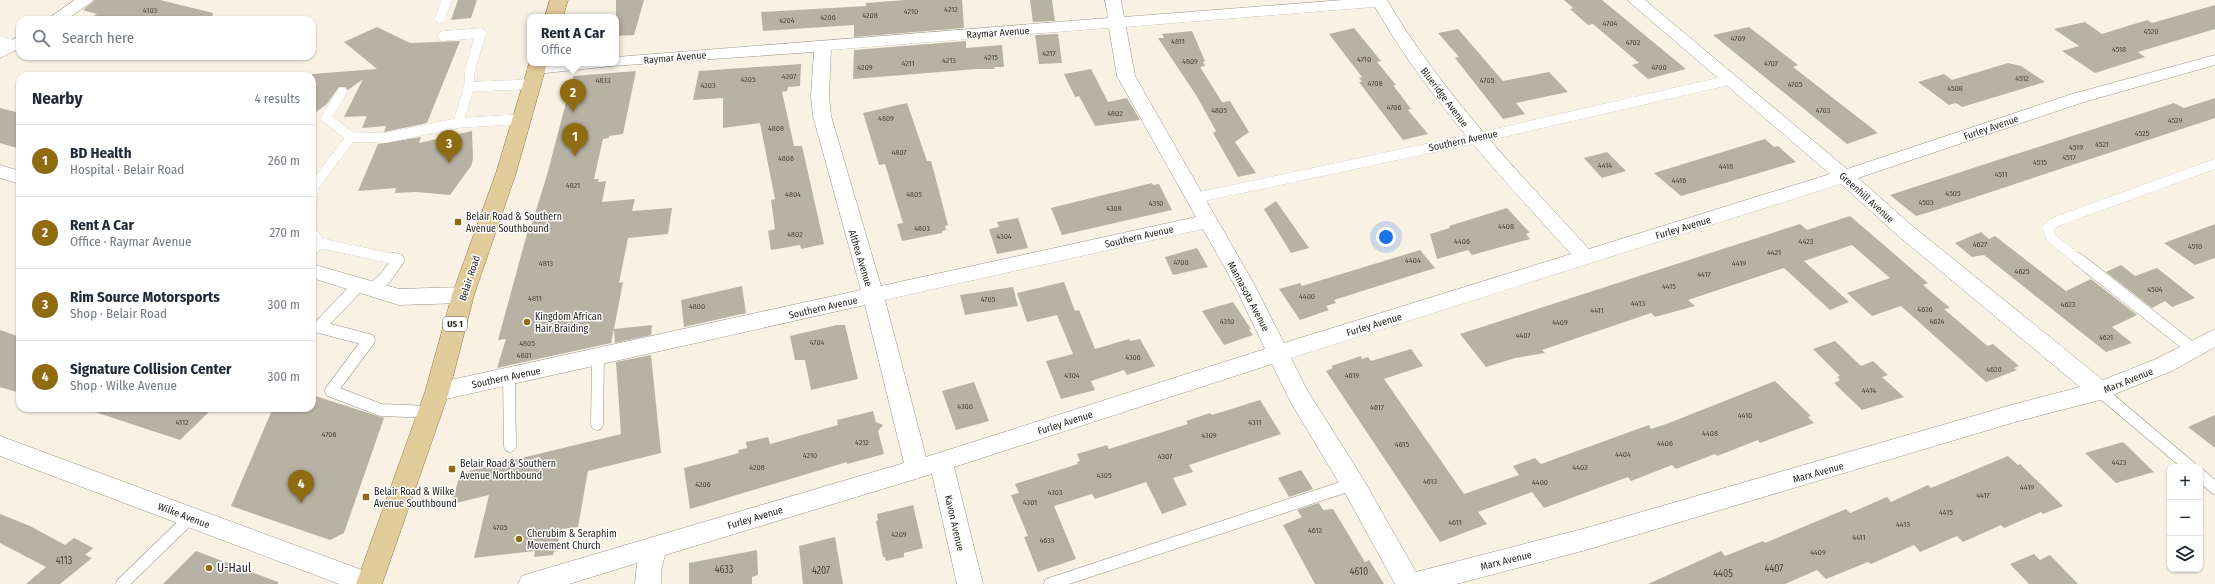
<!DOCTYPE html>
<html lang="en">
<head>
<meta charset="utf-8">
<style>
  :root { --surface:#fff; --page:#f2f2f3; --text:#1f2937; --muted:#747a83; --line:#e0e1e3; --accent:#8f6c11 }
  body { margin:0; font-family:"Fira Sans Condensed",sans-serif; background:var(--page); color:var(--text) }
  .controls { position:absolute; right:12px; bottom:12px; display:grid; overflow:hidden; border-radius:8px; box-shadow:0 1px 3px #0004 }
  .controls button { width:36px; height:36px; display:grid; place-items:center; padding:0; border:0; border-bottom:1px solid var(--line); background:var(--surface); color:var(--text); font:20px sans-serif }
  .you { position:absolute; left:1386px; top:237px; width:14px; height:14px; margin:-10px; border:3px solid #fff; border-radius:50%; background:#1a73e8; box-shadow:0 0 0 6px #1a73e833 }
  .badge { display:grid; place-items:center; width:26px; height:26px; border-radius:50%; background:var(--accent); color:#fff; font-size:13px; font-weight:700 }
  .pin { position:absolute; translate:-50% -33px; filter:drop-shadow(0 1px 2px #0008) }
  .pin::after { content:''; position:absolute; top:21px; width:14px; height:12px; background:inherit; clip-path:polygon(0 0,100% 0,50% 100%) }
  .popup { position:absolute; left:527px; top:14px; width:92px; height:52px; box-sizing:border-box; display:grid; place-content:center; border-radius:8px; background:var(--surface); filter:drop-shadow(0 1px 3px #0005); font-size:13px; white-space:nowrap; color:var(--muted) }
  .popup b { font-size:15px; color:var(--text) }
  .popup::after { content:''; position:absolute; left:50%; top:100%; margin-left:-8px; border:8px solid transparent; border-top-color:var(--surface) }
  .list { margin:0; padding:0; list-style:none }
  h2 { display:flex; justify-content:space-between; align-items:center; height:52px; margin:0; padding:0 16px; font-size:17px }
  h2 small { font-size:13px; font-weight:400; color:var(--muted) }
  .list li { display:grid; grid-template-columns:26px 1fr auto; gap:12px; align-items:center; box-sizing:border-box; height:72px; padding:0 16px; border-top:1px solid var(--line) }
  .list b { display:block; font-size:15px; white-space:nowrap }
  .list p { margin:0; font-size:13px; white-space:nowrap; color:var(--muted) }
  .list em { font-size:13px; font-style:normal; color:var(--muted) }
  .icon { flex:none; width:22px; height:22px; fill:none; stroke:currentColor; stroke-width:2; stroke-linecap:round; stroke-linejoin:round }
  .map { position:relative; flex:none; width:2215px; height:584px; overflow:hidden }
  .search { position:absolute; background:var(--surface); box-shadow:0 1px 3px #0004; left:16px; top:16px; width:300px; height:44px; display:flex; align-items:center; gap:10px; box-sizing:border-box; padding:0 14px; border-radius:12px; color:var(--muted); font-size:15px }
  .panel { position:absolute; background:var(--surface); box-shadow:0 1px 3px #0004; left:16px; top:72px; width:300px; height:340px; border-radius:12px }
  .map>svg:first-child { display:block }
  .building { fill:#b8b2a5 }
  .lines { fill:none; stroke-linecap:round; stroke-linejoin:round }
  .service-far1-casing { stroke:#9b9589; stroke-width:10 }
  .service-casing { stroke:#9b9589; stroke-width:13 }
  .minor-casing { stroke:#9b9589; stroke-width:1 }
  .primary-casing { stroke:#937a44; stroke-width:1 }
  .service-far1 { stroke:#fff; stroke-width:10 }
  .service { stroke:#fff; stroke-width:12 }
  .minor { fill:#fff; fill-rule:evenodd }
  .primary { fill:#e2cb9b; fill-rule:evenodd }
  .poi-dot { fill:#8f6c11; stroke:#fff; stroke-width:1.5 }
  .labels { text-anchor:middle; stroke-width:3; stroke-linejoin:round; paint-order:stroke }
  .number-label { font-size:8px; fill:#4a4840 }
  .shield { fill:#fff; stroke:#676662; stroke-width:1 }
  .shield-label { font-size:9px; font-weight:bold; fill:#26241f }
  .street-label { font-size:10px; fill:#26241f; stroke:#fff }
  .poi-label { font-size:10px; fill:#26241f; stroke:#fff; text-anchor:start }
  .near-number-label { font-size:10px; fill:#4a4840 }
  .near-poi-label { font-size:12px; fill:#26241f; stroke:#fff; text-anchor:start }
</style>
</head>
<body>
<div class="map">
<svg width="2215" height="584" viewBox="0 0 2215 584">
  <rect width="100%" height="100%" fill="#f8f1e4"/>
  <!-- building -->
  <path class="building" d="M95,0H160L213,13L212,20H87L97,14L83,10Z
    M458,0H477L471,18L451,20Z
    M616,0H644L634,35L616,36Z
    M905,0H962L964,28L854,37V25L763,31L761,12L866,6V3Z
    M1030,0H1052L1055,21L1033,22Z
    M1564,0H1602L1686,69L1648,79L1632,65L1639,63L1593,24L1588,25L1570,9L1573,8Z
    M2215,5V29L2138,52L2145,57L2095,73L2062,51L2079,46L2054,29L2085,22L2102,34L2147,20L2152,23Z
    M377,27L410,43L460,41L427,123L384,132L386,126L362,128L367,116L344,117L363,79L348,90L345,87H339L327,104L312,115V74L377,69L344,42Z
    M1749,27L1798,65L1793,67L1878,133L1847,144L1713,35Z
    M1354,28L1381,61L1377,62L1396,85H1393L1411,109L1408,110L1428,134L1403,140L1359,82H1362L1359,78L1362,77L1329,34Z
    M1458,29L1503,81L1549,72L1568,92L1516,103L1525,114L1503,119L1455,58L1459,57L1438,33Z
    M1192,31L1205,61L1203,62L1205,66L1200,67L1222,102L1230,101L1249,132L1235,142L1256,173L1238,177L1213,133L1216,131L1196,95L1158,38H1164L1162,34Z
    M1058,34L1062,63L1039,64L1035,35Z
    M966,41V48L1002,45L1004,67H994L995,69H977L853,79L854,50Z
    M2008,63L2021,66L2045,82L1962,107L1956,103L1949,105L1918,82L1944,74L1952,80Z
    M801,64L800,86L788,87L787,91L782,92L794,146H802L824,244L801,249L800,245L771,250L768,231L775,229L771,200L775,199L760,123L723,128V98L693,100L699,71Z
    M1091,69L1108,102L1127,98L1140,120L1095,126L1079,96L1075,97L1064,74Z
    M636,71L623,134L609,136V138L603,139L594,179H599L598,182L606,181L602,202L635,199L632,211L672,208L668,234L628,238L619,283L623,282L614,329L652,325L651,335L615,343L614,329L611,343L497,368L506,339L498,340L528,230H530L547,175L573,76Z
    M2215,98V118L1930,212L1916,216L1890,195L2174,103L2184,108Z
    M907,103L927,161H931L948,225L945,226L946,230L942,231V233L902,241L897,224L903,223L885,164L879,165L863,113Z
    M0,108L20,113V149L0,143Z
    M472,131L473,159L471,166L450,195L416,192L395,193L396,188L358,191L378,144L421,137L419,143Z
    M1765,139L1774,147L1778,146L1796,162L1681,196L1654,173Z
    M1607,152L1626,171L1602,178L1584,158Z
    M1152,183L1153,185L1159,184L1172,210L1062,235L1051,208Z
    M1276,201L1309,248L1291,253L1264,209Z
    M1507,208L1530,233L1526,234L1530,239L1472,255L1468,250L1437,259L1430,234L1450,228L1449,226Z
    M1850,216L1928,283L1923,285L1950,308L1944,309L1985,344L1988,346L1993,344L2019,366L2014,368L2017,370L1986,382L1901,306L1872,316L1847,293L1890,278L1852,245L1804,261L1849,302L1830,310L1784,268L1688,300L1695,306L1655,317L1651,313L1542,350L1545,353L1515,358L1486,367L1460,334L1800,224L1807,230Z
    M1018,218L1028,248L997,254L989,229L999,227L997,222Z
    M2215,224V258L2195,265L2164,243Z
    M1981,232L1989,239L1995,236L2066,291L2091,279L2137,315L2112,327L2132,343L2106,352L1984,255L1972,257L1955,243Z
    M1197,248L1208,267L1173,275L1165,257Z
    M1420,250L1435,268L1334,300L1336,303L1326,306L1329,310L1300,320L1279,289L1300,283L1302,286Z
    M2121,265L2135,276L2157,268L2195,298L2172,307L2165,301L2152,308L2106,272Z
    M1064,282L1075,311L1079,310L1095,349L1129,339L1130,341L1140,339L1155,366L1127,375L1124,370L1091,381L1095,390L1061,399L1046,361L1073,354L1057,315L1027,322L1017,293Z
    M742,286L746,313L684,327L681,300Z
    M1013,287L1018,306L965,315L960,295Z
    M1233,302L1251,329L1249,330L1253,335L1224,345L1202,311Z
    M837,325H845L858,379L811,390L805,360H795L790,336Z
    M0,330L20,337V393L0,387Z
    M1835,341L1861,366L1873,361L1888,375L1882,377L1904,397L1862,410L1834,383L1840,380L1837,377L1840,376L1813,349Z
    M1411,349L1423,366L1384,379L1464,494L1519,475L1513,466L1535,458L1541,464L1649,425L1651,429L1669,423L1775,381L1811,416L1808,417L1814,423L1760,443L1758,440L1717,456L1715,454L1676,469L1672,465L1631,481L1628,477L1544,508L1532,492L1478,512L1487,524L1440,542L1326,371L1333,368L1331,366L1361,356L1362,359L1368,357L1371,361Z
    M651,355L661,453L588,471L578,527L561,529L557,549H555L553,555L534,557L535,551L474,558L489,495L452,504L460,473L621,434L616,362Z
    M974,382L989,421L956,430L942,391Z
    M312,395L384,418L344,533L330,540L231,506L273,408H312Z
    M1260,400L1281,434L1189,465L1193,472L1173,478L1187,505L1162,514L1146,482L1095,499L1092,494L1054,506L1076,559L1038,572L1024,537L1028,536L1011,495L1019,493L1015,484L1078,464L1077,462L1080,461L1077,454L1107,445L1109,449L1188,424L1186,421L1210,413L1212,415Z
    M92,408H213L180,440L92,411Z
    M873,411L876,422L883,425L878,431L884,454L847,464V462L690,509L684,468L739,453L738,450L747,448L746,442L768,437L770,444L838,425L837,420Z
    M2215,415V448L2188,427Z
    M2123,442L2154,472L2116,483L2085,453Z
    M2008,456L2018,465L2020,464L2063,506L2043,514L2041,512L2004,528L2001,525L1963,542L1957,536L1920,552L1914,545L1871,564L1868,562L1826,579L1817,570L1785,584H1648L1721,551L1725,556L1763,541L1765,543L1846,509L1850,513L1887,497L1891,502L1928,485L1931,488Z
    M1301,470L1313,489L1289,497L1278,478Z
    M1319,503L1323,510L1333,509L1365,562L1369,560L1384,584H1315L1283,525L1302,517L1297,510Z
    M913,505L923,548L904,553V557L886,561L885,557H883L876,521L878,520L877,514Z
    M0,514L30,526L65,545L74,538L93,548L85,555L92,558L60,584H26L46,567L0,543Z
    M835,537L843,584H803L799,546Z
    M757,550L758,575L752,577V584H689V563Z
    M196,551L278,582V584H163Z
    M2034,554L2040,560L2050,555L2078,584H2029L2010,564Z"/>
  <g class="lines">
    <defs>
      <path id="service-far1" d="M440,18L447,0
        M443,36L481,33L470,70L469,87
        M0,41L13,45
        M342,92L326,118L351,137L385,138L458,123
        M520,119L458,123L469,87L532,84
        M312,198L314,186L351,137
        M1195,198L1477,138L1730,80
        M312,231L320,243L398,260
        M312,251L320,243
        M2079,260L2051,238L2048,228L2055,222L2215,164"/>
      <path id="service" d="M2078,259L2194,350
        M359,285L319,327L369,340L331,391L381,410L430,412
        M373,289L386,277L398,260L393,259
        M509,377L510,446
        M2100,391L2190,467
        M597,424L598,357
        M2200,475L2215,488
        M122,584L191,517
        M1050,584L1353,484"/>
      <path id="minor" d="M75,0H94L66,20H46Z
        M1105,0H1121L1124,17L1343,0H1387C1442,93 1516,170 1589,249L1830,174L1627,0H1645L1847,169L2072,94L2215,55V65L2084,102L1858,178L1910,224L2103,380L2156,359L2215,329V347L2172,371L2100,400L2015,422L1586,550L1456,584H1395L1344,491L1290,401L1272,364L954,467L983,584H957L932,474L665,555L661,571V584H635L637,563L569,584H518L522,576L531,573L904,463L865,305L437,401L429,398L426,392L429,386L437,383L861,290L813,116L811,96L814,52L612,66L536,74L530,73L527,69L530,65L544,63H616V57L1108,18ZM1375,7C1428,99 1500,176 1571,254L1284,343L1254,284L1135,76L1126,27ZM1109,28L1117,76L1196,217L881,286L831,116L829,96L831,50ZM1841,184L1896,234L2080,387L2015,404L1586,528L1416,572L1362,477L1307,390L1291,358ZM1203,229L1234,284L1265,349L926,457L885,300Z
        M20,36V48L0,58V46Z
        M0,165L20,171V184L0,178Z
        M312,264L399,289L463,287L470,290L474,295L470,300L463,303L399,305L312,278Z
        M0,436L378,576L382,584H339L0,456Z"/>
      <path id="primary" d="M550,0H568L563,17H545Z
        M530,61V63H547L516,173L474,295L449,392L382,584H356L425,392L452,295L496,173Z"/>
    </defs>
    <!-- service-far1 casing -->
    <use href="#service-far1" class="service-far1-casing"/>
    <!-- service casing -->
    <use href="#service" class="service-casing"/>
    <!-- minor casing -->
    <use href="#minor" class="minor-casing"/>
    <!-- primary casing -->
    <use href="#primary" class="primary-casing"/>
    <!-- service-far1 -->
    <use href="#service-far1" class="service-far1"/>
    <!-- service -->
    <use href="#service" class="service"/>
    <!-- minor -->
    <use href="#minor" class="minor"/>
    <!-- primary -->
    <use href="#primary" class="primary"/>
  </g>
  <!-- markers -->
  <g class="poi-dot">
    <rect x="454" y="218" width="8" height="8" rx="2"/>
    <circle cx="527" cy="322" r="4"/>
    <rect x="448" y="465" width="8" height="8" rx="2"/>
    <rect x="362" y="493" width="8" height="8" rx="2"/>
    <circle cx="519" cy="539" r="4"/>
    <circle cx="209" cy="568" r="4"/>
  </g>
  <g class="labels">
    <!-- number labels -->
    <g class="number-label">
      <text x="951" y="12">4212</text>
      <text x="150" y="13">4103</text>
      <text x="911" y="14">4210</text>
      <text x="870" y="18">4208</text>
      <text x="828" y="20">4206</text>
      <text x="787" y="23">4204</text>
      <text x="1610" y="26">4704</text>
      <text x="2151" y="34">4520</text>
      <text x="1738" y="41">4709</text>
      <text x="1178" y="44">4811</text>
      <text x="1633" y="45">4702</text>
      <text x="2119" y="52">4518</text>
      <text x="1049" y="56">4217</text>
      <text x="991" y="60">4215</text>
      <text x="1364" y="62">4710</text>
      <text x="949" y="63">4213</text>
      <text x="1190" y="64">4809</text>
      <text x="908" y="66">4211</text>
      <text x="1771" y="66">4707</text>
      <text x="865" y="70">4209</text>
      <text x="1659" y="70">4700</text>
      <text x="789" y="79">4207</text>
      <text x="2022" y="81">4512</text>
      <text x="748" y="82">4205</text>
      <text x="603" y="83">4833</text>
      <text x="1487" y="83">4705</text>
      <text x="1375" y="86">4708</text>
      <text x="1795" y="87">4705</text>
      <text x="708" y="88">4203</text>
      <text x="1955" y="91">4508</text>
      <text x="1394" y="110">4706</text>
      <text x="1219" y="113">4805</text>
      <text x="1823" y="113">4703</text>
      <text x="1115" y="116">4802</text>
      <text x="886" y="121">4809</text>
      <text x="2175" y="123">4529</text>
      <text x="776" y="131">4808</text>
      <text x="2142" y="136">4525</text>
      <text x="2102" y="147">4521</text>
      <text x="2076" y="150">4519</text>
      <text x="899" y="155">4807</text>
      <text x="2069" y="160">4517</text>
      <text x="786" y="161">4806</text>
      <text x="2040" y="165">4515</text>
      <text x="1605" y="168">4414</text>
      <text x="1726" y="169">4418</text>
      <text x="2001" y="177">4511</text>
      <text x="1679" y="183">4416</text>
      <text x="573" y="188">4821</text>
      <text x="1953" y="196">4505</text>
      <text x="793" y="197">4804</text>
      <text x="914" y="197">4805</text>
      <text x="1926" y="205">4503</text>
      <text x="1156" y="206">4310</text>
      <text x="1114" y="211">4308</text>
      <text x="1506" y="229">4408</text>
      <text x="922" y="231">4803</text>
      <text x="795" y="237">4802</text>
      <text x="1004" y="239">4304</text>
      <text x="1462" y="244">4406</text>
      <text x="1806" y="244">4423</text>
      <text x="1980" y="247">4627</text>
      <text x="2195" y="249">4510</text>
      <text x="1774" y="255">4421</text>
      <text x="1413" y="263">4404</text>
      <text x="1181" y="265">4700</text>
      <text x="546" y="266">4813</text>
      <text x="1739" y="266">4419</text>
      <text x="2022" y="274">4625</text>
      <text x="1704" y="277">4417</text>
      <text x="1669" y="289">4415</text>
      <text x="2155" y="292">4504</text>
      <text x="1307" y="299">4400</text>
      <text x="535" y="301">4811</text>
      <text x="988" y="302">4705</text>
      <text x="1638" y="306">4413</text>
      <text x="2068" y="307">4623</text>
      <text x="697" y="309">4800</text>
      <text x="1925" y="312">4626</text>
      <text x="1597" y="313">4411</text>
      <text x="1227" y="324">4310</text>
      <text x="1937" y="324">4624</text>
      <text x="1560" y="325">4409</text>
      <text x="1523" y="338">4407</text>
      <text x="2106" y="340">4621</text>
      <text x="817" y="345">4704</text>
      <text x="527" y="346">4805</text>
      <text x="524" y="358">4801</text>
      <text x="1133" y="360">4306</text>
      <text x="1994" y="372">4620</text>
      <text x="1072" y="378">4304</text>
      <text x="1352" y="378">4619</text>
      <text x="1869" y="393">4414</text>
      <text x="965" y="409">4300</text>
      <text x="1377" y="410">4617</text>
      <text x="1745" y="418">4410</text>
      <text x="182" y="425">4112</text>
      <text x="1255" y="425">4311</text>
      <text x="1710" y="436">4408</text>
      <text x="329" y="437">4706</text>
      <text x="1209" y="438">4309</text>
      <text x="862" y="445">4212</text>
      <text x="1665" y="446">4406</text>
      <text x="1402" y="447">4615</text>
      <text x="1623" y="457">4404</text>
      <text x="810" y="458">4210</text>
      <text x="1165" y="459">4307</text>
      <text x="2119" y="465">4423</text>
      <text x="757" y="470">4208</text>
      <text x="1580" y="470">4402</text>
      <text x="1104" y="478">4305</text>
      <text x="1430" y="484">4613</text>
      <text x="1540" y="485">4400</text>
      <text x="703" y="487">4206</text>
      <text x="2027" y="490">4419</text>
      <text x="1055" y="495">4303</text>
      <text x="1983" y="498">4417</text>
      <text x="1030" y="505">4301</text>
      <text x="1946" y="515">4415</text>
      <text x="1455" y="525">4611</text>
      <text x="1903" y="527">4413</text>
      <text x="500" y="530">4705</text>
      <text x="1315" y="533">4612</text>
      <text x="899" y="537">4209</text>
      <text x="1859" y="540">4411</text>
      <text x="1047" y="543">4633</text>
      <text x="1818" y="555">4409</text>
    </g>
    <!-- shield labels -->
    <rect class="shield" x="443" y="317" width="24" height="14" rx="3"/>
    <g class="shield-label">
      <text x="455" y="327">US 1</text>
    </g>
    <!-- street labels -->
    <g class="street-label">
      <text transform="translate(998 32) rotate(-4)" y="4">Raymar Avenue</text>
      <text transform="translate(675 57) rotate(-5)" y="4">Raymar Avenue</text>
      <text transform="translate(1445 97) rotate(53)" y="4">Blueridge Avenue</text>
      <text transform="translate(1991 127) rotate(-19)" y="4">Furley Avenue</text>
      <text transform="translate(1463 140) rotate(-12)" y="4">Southern Avenue</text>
      <text transform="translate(1867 197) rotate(42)" y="4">Greenhill Avenue</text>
      <text transform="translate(1683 227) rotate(-17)" y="4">Furley Avenue</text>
      <text transform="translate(1139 236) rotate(-13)" y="4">Southern Avenue</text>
      <text transform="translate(861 258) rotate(73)" y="4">Althea Avenue</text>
      <text transform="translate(469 278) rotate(-72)" y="4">Belair Road</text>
      <text transform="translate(1249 296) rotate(62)" y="4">Mannasota Avenue</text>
      <text transform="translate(823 307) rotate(-13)" y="4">Southern Avenue</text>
      <text transform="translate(1374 324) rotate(-17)" y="4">Furley Avenue</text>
      <text transform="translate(506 377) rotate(-12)" y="4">Southern Avenue</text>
      <text transform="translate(2128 380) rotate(-22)" y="4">Marx Avenue</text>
      <text transform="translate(1065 422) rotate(-18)" y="4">Furley Avenue</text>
      <text transform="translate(1818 472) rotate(-16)" y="4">Marx Avenue</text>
      <text transform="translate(184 515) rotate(21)" y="4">Wilke Avenue</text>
      <text transform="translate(755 517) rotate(-17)" y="4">Furley Avenue</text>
      <text transform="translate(955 523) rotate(77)" y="4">Kavon Avenue</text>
      <text transform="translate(1506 560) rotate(-14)" y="4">Marx Avenue</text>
    </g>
    <!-- poi labels -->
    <g class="poi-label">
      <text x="466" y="220">Belair Road &amp; Southern<tspan x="466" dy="12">Avenue Southbound</tspan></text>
      <text x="535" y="320">Kingdom African<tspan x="535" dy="12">Hair Braiding</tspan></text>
      <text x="460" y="467">Belair Road &amp; Southern<tspan x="460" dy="12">Avenue Northbound</tspan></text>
      <text x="374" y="495">Belair Road &amp; Wilke<tspan x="374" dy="12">Avenue Southbound</tspan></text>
      <text x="527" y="537">Cherubim &amp; Seraphim<tspan x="527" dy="12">Movement Church</tspan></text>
    </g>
    <!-- near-number labels -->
    <g class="near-number-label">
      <text x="64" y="564">4113</text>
      <text x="1774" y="572">4407</text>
      <text x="724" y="573">4633</text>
      <text x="821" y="574">4207</text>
      <text x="1359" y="575">4610</text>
      <text x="1723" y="577">4405</text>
    </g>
    <!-- near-poi labels -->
    <g class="near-poi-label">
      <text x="217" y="572">U-Haul</text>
    </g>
  </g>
</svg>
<div class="controls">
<button>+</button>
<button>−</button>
<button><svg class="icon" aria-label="layers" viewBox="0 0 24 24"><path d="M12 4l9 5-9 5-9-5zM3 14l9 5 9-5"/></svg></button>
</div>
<div class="you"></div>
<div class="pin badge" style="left:575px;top:156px">1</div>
<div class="pin badge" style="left:573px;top:112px">2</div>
<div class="popup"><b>Rent A Car</b>Office</div>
<div class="pin badge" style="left:449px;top:163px">3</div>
<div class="pin badge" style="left:301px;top:503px">4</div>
<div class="search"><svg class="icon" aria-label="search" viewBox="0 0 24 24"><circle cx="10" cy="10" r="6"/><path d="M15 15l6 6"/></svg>Search here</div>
<section class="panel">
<h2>Nearby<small>4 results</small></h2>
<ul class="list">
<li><span class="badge">1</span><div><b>BD Health</b><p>Hospital · Belair Road</p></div><em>260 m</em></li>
<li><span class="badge">2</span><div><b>Rent A Car</b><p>Office · Raymar Avenue</p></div><em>270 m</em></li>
<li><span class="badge">3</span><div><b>Rim Source Motorsports</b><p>Shop · Belair Road</p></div><em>300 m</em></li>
<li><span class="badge">4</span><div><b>Signature Collision Center</b><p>Shop · Wilke Avenue</p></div><em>300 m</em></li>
</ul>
</section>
</div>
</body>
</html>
